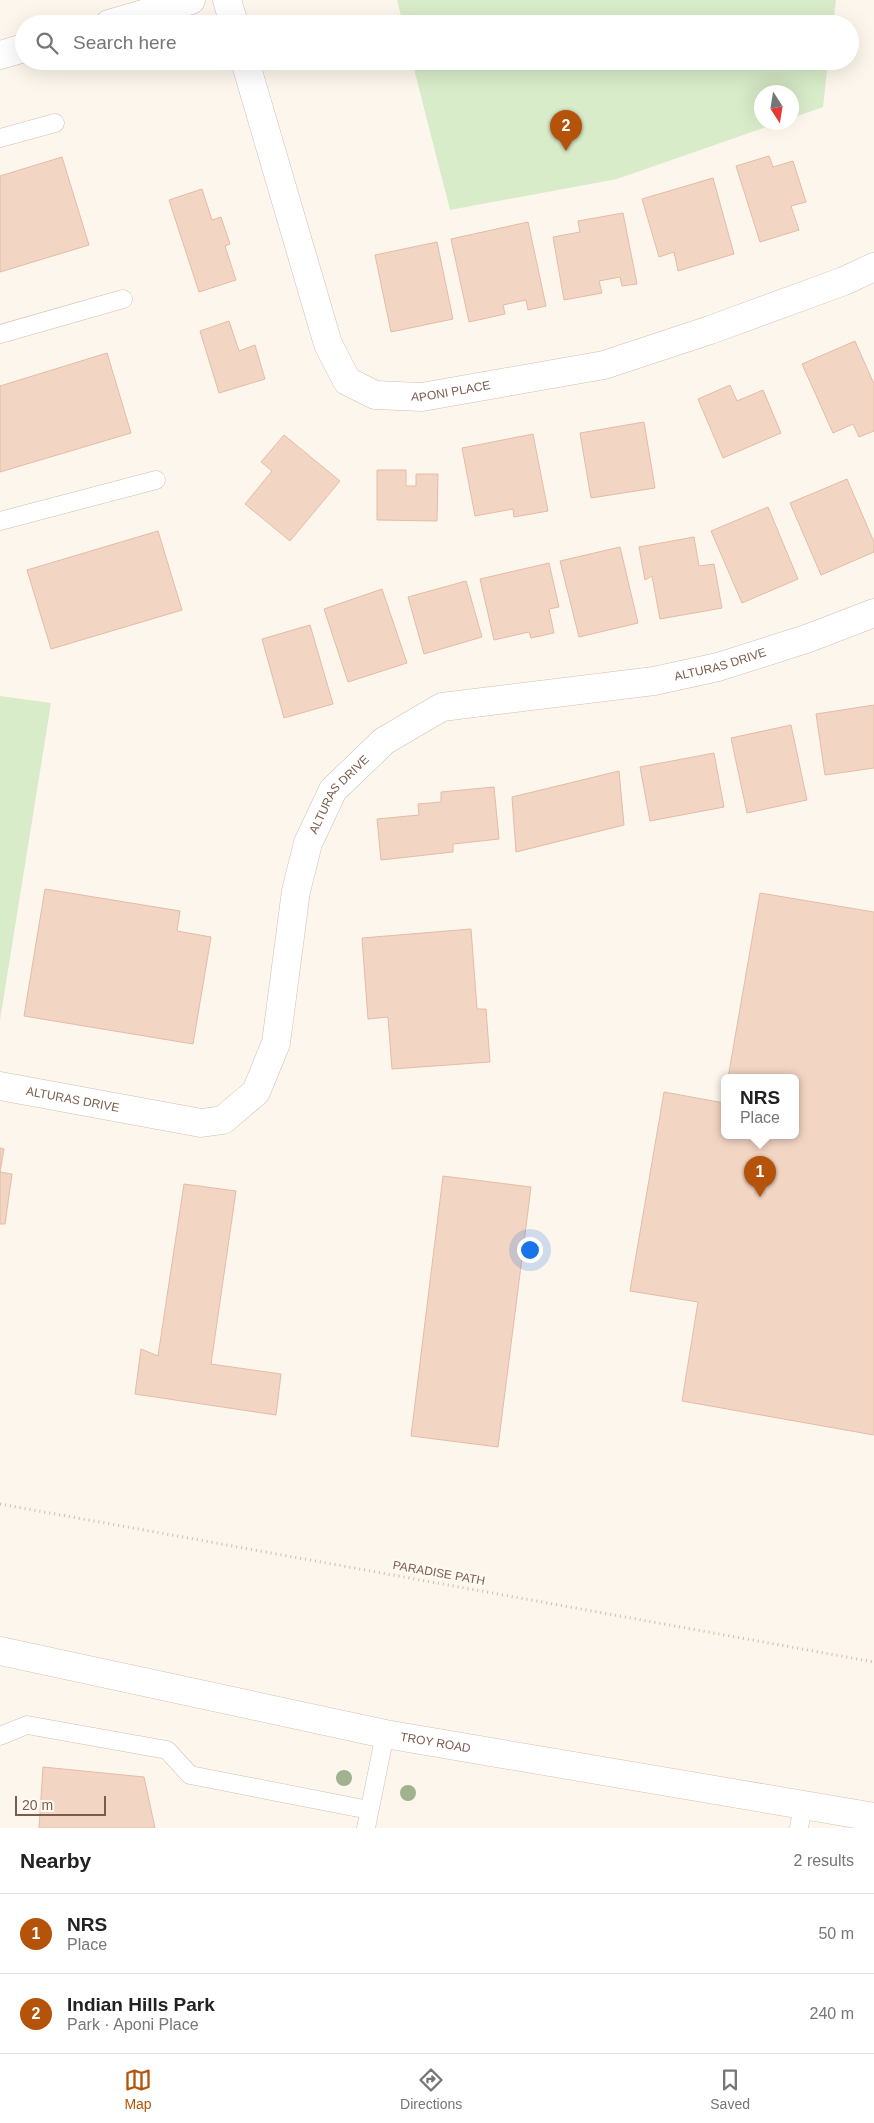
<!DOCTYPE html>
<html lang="en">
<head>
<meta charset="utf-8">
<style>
  :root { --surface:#fff; --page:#f6f6f6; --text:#222; --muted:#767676; --line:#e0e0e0; --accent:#b45309 }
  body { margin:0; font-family:Helvetica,sans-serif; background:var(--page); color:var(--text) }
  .compass { position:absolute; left:754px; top:85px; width:45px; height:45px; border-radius:50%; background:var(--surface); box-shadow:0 5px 20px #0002; rotate:168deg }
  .scale { position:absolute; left:15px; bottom:12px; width:91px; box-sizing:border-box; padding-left:5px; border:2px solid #7a5c4d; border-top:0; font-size:14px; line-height:18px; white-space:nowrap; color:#7a5c4d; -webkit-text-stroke:4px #fffaf3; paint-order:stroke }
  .you { position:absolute; left:529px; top:1249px; width:18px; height:18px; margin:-12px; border:4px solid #fff; border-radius:50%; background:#1a73e8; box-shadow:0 0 0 8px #1a73e833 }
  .badge { display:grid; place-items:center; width:32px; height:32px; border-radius:50%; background:var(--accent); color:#fff; font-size:16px; font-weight:700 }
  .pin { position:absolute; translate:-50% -41px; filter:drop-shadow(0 1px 2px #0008) }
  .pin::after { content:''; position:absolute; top:26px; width:18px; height:15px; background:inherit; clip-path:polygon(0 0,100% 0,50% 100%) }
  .popup { position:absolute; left:721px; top:1074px; width:78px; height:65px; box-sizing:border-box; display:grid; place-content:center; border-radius:8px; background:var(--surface); filter:drop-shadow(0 1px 4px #0005); font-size:16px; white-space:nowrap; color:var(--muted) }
  .popup b { font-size:19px; color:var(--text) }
  .popup::after { content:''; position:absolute; left:50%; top:100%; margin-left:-10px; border:10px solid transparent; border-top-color:var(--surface) }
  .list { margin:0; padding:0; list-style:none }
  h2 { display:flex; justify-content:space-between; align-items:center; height:65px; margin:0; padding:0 20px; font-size:21px }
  h2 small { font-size:16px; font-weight:400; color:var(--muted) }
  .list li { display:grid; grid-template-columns:32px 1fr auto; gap:15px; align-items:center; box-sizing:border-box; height:80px; padding:0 20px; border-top:1px solid var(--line) }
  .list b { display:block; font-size:19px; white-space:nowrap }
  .list p { margin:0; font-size:16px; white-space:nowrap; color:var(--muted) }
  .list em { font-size:16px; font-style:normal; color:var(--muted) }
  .icon { flex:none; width:28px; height:28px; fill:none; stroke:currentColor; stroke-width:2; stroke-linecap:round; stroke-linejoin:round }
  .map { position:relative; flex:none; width:874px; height:1828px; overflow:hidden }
  .search { position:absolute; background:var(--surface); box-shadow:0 5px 20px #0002; left:15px; right:15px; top:15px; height:55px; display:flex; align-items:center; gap:12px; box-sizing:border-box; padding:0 18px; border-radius:28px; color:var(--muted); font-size:19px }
  .sheet { height:225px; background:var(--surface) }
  nav { display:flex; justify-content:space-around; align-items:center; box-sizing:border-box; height:70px; border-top:1px solid var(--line); background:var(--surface); font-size:14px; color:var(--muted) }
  nav a { display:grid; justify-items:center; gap:2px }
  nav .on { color:var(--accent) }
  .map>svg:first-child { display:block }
  .green { fill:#d8ecc9 }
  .building { fill:#f3d5c3; stroke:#e6bba3 }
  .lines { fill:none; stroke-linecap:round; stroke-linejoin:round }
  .service-casing { stroke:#d1beb0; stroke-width:19 }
  .minor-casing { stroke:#d1beb0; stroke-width:29 }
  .secondary-casing { stroke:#d6c0b0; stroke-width:29 }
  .path { stroke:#d9b8a5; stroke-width:3; stroke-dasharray:1 4; stroke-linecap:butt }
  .service { stroke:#fff; stroke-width:18 }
  .minor { stroke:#fff; stroke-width:28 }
  .secondary { stroke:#fff; stroke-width:28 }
  .tree { fill:#a0b28e }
  .labels { text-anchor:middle; stroke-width:4.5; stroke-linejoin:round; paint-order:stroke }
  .street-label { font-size:12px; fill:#7a5c4d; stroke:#fffaf3 }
</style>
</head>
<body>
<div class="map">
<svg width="874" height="1828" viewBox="0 0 874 1828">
  <rect width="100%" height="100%" fill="#fdf6ec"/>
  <!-- green -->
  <path class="green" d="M397,0H836L833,24H403Z
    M412,61H828L823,107L792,118V92H762V122L778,123L617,179L450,210Z
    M0,696L51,703L0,1020Z"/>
  <!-- building -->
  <path class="building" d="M769,156L773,167L793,161L806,202L791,206L799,230L760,242L736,166Z
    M62,157L89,245L0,272V176Z
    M713,178L734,254L678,271L674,252L659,257L642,199Z
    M202,189L212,220L221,217L230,244L225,246L236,280L199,292L169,200Z
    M623,213L637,284L622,286L620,277L599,281L602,293L564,300L553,237L580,232L578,221Z
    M528,222L546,306L528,310L526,300L503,305L505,314L469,322L451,239Z
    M437,242L453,319L391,332L375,255Z
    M229,321L239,351L255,345L265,379L219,393L200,331Z
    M855,341L874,384V431L859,437L853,424L833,433L802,364Z
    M107,353L131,433L0,472V386Z
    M730,385L737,401L763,390L781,433L723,458L698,399Z
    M644,422L655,488L591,498L580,433Z
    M533,434L548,511L514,517L513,509L475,516L462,448Z
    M284,435L340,481L290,541L245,504L272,471L261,462Z
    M377,470H406V486H416V474H438L437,521L377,520Z
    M847,479L874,542V552L821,575L790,503Z
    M768,507L798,579L742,603L711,531Z
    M158,531L182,610L51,649L27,570Z
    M694,537L699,566L714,564L722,608L660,619L652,576L645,580L639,547Z
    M620,547L638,623L579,637L560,561Z
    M549,563L559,607L549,609L554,633L531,638L529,632L494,640L480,579Z
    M466,581L482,637L424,654L408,597Z
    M382,589L407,663L348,682L324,609Z
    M310,625L333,704L284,718L262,639Z
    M874,705V768L825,775L816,714Z
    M791,725L807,800L747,813L731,738Z
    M714,753L724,807L650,821L640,767Z
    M619,771L624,825L516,852L512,797Z
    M494,787L499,839L453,844V852L381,860L377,819L419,815L418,804L441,802V792Z
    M45,889L180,911L177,931L211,937L193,1044L24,1016Z
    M760,893L874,912V1435L682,1401L698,1302L630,1291L664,1092L724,1103L725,1098V1136H795V1078H728Z
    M471,929L477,1009H486L490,1062L392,1069L388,1017L368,1019L362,938Z
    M0,1148L4,1149L0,1172L12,1174L5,1224H0Z
    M443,1176L531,1187L498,1447L411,1436Z
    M184,1184L236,1191L211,1364L281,1374L276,1415L135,1394L141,1349L158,1356Z
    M43,1767L144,1777L155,1828H39Z"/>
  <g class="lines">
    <defs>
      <path id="service" d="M0,138L55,123
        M0,334L123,299
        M0,521L156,480
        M0,1736L27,1725L167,1750L190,1775L369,1810
        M366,1828L385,1734
        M799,1828L803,1805"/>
      <g id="minor">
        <path d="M227,0L234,24"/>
        <path d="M109,24L191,0"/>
        <path d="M0,55L24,48"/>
        <path id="s1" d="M245,61L328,344L347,381L375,395L422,397L604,365L710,330L844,281L874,267"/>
        <path id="s2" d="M0,1086L201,1123L223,1120L256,1092L276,1043L296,891L308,843L333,790L384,741L442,707L654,681L718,667L806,639L874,613"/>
      </g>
      <g id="secondary">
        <path id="s3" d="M0,1651L385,1734L874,1817"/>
      </g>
    </defs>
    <!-- service casing -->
    <use href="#service" class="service-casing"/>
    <!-- minor casing -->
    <use href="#minor" class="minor-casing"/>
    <!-- secondary casing -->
    <use href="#secondary" class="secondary-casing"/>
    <!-- path -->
    <path class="path" d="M0,1504L874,1662"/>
    <!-- service -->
    <use href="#service" class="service"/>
    <!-- minor -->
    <use href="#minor" class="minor"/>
    <!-- secondary -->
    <use href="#secondary" class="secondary"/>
  </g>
  <!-- trees -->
  <g class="tree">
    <circle cx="344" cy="1778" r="8"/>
    <circle cx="408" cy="1793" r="8"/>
  </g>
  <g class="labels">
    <!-- street labels -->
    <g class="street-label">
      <text dy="4" stroke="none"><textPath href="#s1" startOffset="444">APONI PLACE</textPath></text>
      <text dy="4" stroke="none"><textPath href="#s2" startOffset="1004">ALTURAS DRIVE</textPath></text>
      <text dy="4" stroke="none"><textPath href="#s2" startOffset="584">ALTURAS DRIVE</textPath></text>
      <text dy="4" stroke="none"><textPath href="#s2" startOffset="74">ALTURAS DRIVE</textPath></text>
      <text transform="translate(439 1573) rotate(10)" y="4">PARADISE PATH</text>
      <text dy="4" stroke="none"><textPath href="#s3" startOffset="445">TROY ROAD</textPath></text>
    </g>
  </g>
</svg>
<svg class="compass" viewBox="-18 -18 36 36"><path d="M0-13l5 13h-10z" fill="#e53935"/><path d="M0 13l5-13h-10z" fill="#767676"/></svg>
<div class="scale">20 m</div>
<div class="you"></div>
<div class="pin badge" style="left:760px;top:1197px">1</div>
<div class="popup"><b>NRS</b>Place</div>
<div class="pin badge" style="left:566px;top:151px">2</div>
<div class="search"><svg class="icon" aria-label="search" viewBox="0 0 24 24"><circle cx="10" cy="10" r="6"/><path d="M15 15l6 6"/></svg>Search here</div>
</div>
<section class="sheet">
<h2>Nearby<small>2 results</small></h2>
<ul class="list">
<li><span class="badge">1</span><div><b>NRS</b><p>Place</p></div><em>50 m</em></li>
<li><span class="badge">2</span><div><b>Indian Hills Park</b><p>Park · Aponi Place</p></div><em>240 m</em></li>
</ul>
</section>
<nav>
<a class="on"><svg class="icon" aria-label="map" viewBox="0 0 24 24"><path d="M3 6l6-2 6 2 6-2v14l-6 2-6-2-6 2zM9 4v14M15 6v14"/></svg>Map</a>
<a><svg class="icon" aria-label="directions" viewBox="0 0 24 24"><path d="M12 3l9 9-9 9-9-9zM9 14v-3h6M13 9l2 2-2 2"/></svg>Directions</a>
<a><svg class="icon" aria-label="saved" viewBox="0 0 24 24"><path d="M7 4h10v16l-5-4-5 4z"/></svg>Saved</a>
</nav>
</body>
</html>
